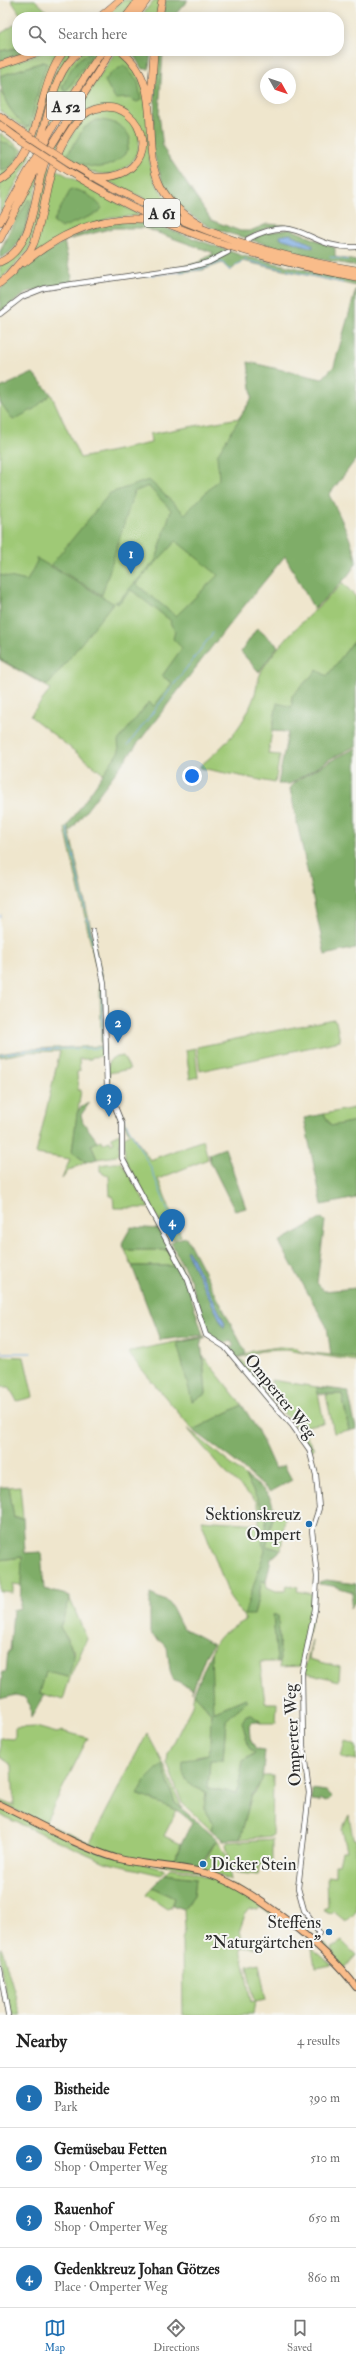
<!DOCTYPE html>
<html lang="en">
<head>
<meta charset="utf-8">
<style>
  :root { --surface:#fff; --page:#f2f2f2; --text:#222; --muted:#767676; --line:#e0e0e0; --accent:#1f6fb2 }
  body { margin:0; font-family:"IM FELL Double Pica",serif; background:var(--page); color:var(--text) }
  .compass { position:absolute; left:260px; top:68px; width:36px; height:36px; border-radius:50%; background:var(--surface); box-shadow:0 2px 10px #0003; rotate:130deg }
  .you { position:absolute; left:192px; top:776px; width:14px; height:14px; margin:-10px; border:3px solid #fff; border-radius:50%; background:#1a73e8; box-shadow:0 0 0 6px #1a73e833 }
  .badge { display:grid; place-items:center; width:26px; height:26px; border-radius:50%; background:var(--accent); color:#fff; font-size:13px; font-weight:700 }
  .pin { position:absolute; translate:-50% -33px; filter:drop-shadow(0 1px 2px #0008) }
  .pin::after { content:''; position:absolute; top:21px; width:14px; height:12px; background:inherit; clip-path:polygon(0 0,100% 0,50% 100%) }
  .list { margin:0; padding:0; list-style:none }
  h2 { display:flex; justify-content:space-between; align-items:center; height:52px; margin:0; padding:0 16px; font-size:17px }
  h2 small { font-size:13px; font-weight:400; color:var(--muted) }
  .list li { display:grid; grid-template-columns:26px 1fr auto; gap:12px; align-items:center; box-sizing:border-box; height:60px; padding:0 16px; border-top:1px solid var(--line) }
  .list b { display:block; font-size:15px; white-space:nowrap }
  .list p { margin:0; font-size:13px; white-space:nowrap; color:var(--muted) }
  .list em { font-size:13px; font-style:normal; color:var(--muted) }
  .icon { flex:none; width:22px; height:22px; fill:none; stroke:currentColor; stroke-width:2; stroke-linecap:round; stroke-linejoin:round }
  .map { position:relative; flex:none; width:356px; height:2015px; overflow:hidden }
  .search { position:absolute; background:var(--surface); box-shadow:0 2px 10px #0003; left:12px; right:12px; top:12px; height:44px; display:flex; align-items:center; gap:10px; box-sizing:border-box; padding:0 14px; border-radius:16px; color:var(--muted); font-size:15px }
  .sheet { height:292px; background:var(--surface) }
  nav { display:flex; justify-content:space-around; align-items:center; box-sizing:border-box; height:56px; border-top:1px solid var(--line); background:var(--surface); font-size:11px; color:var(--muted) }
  nav a { display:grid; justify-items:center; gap:2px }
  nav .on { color:var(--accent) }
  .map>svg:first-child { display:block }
  .green { fill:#9fc976; stroke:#657a50 }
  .forest { fill:#7fad67; stroke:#556c49; fill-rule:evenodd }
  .water { fill:#78a9e3; stroke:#526a87 }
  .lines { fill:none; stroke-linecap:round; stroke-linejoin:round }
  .stream { stroke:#78a9e3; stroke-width:1 }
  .minor-casing { stroke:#484743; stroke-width:6 }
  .major-casing { stroke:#484743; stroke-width:8 }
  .highway-casing { stroke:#484743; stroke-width:8 }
  .minor { stroke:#fff; stroke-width:4.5 }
  .major { stroke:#f9bc8a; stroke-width:6 }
  .highway { stroke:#f9bc8a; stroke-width:7 }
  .highway-bridge-casing { stroke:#484743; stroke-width:8; stroke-linecap:butt }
  .highway-bridge { stroke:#f9bc8a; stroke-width:7 }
  .poi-dot { fill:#1f6fb2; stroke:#f6f6f2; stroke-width:1.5 }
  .labels { text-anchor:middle; stroke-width:4; stroke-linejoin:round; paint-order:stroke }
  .shield { fill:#f6f6f2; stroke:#686867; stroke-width:1 }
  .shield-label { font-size:16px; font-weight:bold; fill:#2b2b2b }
  .street-label { font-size:17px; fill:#2b2b2b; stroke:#f6f6f2 }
  .poi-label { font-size:17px; fill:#2b2b2b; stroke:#f6f6f2; text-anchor:end }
</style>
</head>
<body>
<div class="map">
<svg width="356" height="2015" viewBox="0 0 356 2015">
  <rect width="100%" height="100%" fill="#f6f6f2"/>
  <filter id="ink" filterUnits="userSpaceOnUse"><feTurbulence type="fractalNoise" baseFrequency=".025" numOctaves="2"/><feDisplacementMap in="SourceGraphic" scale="8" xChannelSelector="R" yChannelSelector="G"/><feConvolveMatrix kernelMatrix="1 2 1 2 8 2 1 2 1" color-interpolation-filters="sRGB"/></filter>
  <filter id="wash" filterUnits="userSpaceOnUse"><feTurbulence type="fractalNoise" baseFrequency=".012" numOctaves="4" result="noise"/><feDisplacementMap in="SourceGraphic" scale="16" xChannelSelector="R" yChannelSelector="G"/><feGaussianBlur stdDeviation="0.9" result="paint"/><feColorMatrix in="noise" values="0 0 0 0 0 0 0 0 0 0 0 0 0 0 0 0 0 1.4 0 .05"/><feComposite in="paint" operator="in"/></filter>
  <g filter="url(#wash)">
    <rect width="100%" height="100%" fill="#efe6cd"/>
    <!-- green -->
    <path class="green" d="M11,0H35L53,17H22Z
      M123,0H134L122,17H103Z
      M154,0H161L158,17H140Z
      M17,23V48L0,51V34Z
      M46,51H61L47,76L31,132L0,111V90L10,109L30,126L41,79L47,63L43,62L0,76V67Z
      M65,51H75L68,58L39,137L35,134L45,93Z
      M85,51H98L46,130C53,104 59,65 85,51Z
      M116,51C163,77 138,140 155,181C162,196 173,206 184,217L101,178L127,173L144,145L127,112L91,109L57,149L53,147Z
      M114,110C118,112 124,114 127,117C153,139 134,176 102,174C87,173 73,161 61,153L78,125L92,112Z
      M0,133L23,150L13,168L0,179Z
      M28,152L31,155L0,214V183Z
      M47,164L51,167L41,213L28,251L0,280V265L13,258L24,243Z
      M42,167L25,233L30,200L28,201L0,252L15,217Z
      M55,169L142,216L111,217L30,256Z
      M0,388L48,397L51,394L80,458L151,443L150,434L239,418L252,398L270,563L106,776L30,716L51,689L0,660Z
      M343,583L356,597V638L327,677L317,670L292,696V707L277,704L268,754L280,755L275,783L201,768L200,766C226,744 242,729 254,697C257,688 258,678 262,670C282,637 316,610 343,583Z
      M68,825L103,984L104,1040L101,1043L100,984L65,828Z
      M333,1019L336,1021L340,1041L200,1071L197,1047Z
      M102,1046L104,1048V1056L92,1057L91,1059H79L80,1071L77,1072L78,1090H81L72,1152L86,1162L68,1171L62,1179L70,1159L36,1154L60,1051L28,1052L0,1057V1054L28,1049Z
      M195,1048L198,1077L190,1079L186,1050Z
      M123,1056L130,1069L109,1073C109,1106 133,1134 150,1160L203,1140L208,1159L158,1179L181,1236L171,1239L168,1237L125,1160L124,1137L130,1134C120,1117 97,1075 112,1058Z
      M354,1108L356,1121L331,1126L324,1114Z
      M120,1133L119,1154L116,1156L97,1159L91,1144L101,1140L102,1144L110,1141L111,1144L114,1143L111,1137Z
      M121,1162L149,1208H114L113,1196H110L109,1176L100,1171V1165Z
      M125,1250H171L180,1266H132Z
      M205,1336L177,1343L206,1394L203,1356L242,1405L193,1430L128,1353L131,1351Z
      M279,1347L297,1348L301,1352L353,1357L356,1358V1361L286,1350L261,1351L236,1359L252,1351Z
      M2,1356L24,1357L33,1397L17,1401L9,1387H0V1357Z
      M242,1360L276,1400L271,1380L317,1387L324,1423L300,1427L314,1449L311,1450L294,1425L238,1362Z
      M342,1394L349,1430L334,1433L326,1395Z
      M187,1428L245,1476L267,1517L265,1550L254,1615L262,1581L266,1582L267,1587L276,1591H285L287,1585L298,1587L297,1591L313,1594L315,1579L313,1609L301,1666L280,1667L278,1615H273L277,1662H260L265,1703H277L276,1723H261L259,1720L246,1715L251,1750L255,1753L243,1761L237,1793L208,1788L210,1759L223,1760L226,1719L243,1705L246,1698L213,1712C211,1687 201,1650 224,1633C231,1628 239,1624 246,1620L230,1598L201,1520L259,1524V1509L256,1501L224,1471Z
      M20,1486L23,1518H14L9,1487Z
      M275,1510L285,1517L281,1550L266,1546Z
      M23,1557L21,1585L13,1584V1593L0,1592V1560Z
      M70,1599L87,1639L70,1677L63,1700L40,1693L46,1670L68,1676L74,1651L60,1627Z
      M312,1640L309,1659L340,1667L339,1681L304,1672Z
      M194,1693L211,1713L210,1749L209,1754L196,1756L192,1786L206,1792L204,1808L213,1822L211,1830L182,1803L167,1763L168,1754L192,1706Z
      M36,1727L57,1733L62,1731L88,1738L45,1823L90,1843L147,1733L164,1765L182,1808L175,1803L162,1765L144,1782L137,1794L177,1810L164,1836L181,1844L174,1859L169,1861L204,1863L217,1839L226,1854L231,1880L214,1874L118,1856L117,1853L95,1848L0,1803V1800L14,1806L12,1765L0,1757V1738L15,1739V1728Z
      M345,1741L356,1746V1760L341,1757Z
      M263,1776H273L272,1836L240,1839L251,1797L257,1790Z
      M0,1808L89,1849L163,1868L165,1870L161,1875L105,1862L0,1815Z
      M349,1815L353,1839H356V1912L346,1922L333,1911L331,1914L323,1909L328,1907L327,1876L335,1877V1864H339L342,1851H347L342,1829Z
      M272,1839V1866L259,1865L258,1875L232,1872L226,1844L228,1842Z
      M171,1868L196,1873L236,1887L273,1913L271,1915L260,1907L258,1910L250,1909L245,1915L240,1929L242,1939H246L254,1948L260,1949L241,1947L251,2003L254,2002L247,1966L259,1963L266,2000L255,2002L253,2015H183L182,1939L185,1929L184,1909L194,1895L196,1878L165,1874Z
      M152,1887L174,1898L170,1908L167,1909L146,1895Z
      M342,1941L356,1955L345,1968L321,1945L324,1943L335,1956L331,1948Z
      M0,1948L2,1949L21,2015H10L0,1962Z
      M312,1948L330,1963L332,1965L315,1968Z"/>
    <!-- forest -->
    <path class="forest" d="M165,0H188L173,17H162Z
      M17,48V51H32L0,61V51Z
      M131,51H151L149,69H142Z
      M158,51H163L159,113L163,148L211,220L240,231H250L267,224L293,226L267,228L247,238L231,234L210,227L193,217L177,205L164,188L152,148Z
      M90,53L93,54L66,92L62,88C67,75 76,57 90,53Z
      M43,62L47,63L41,80L30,126L26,127C11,113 0,97 0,76Z
      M124,65L138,81L141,100L137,102L129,98L115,99L105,81L110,74Z
      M96,120C110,120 124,124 130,138L126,154C105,173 88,170 67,155L84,128Z
      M0,141L19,149V154L9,168L0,170Z
      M71,189C85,191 93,197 102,208L98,213L61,228L53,222Z
      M28,200H31C27,223 23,249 0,258V252Z
      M120,220L154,224L243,256L356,281V286L242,261L230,271L222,263L203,270L180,272V267L197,263L214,253L144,228H113L64,241L73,282L28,292L0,312V289C34,256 74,232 120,220Z
      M291,229L335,248V257L356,261V266L319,259L251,240L263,233Z
      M356,289V459L329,495C337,509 356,548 356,563C347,581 328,595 314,609L285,556L227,627L69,833L68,825L119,751L118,741L149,702L154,706L172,683L162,676L182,648L173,639L175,631L170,623L171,621L131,590L118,604L114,602L118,601L156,560L171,510L148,486L134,492L102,595L51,565L110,493L149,480L185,514L219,479L217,455L252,398L248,362L322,379L334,366ZM176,541L218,575L176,616L136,584Z
      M33,373L51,394L34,409L13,420L0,402V388Z
      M36,558L113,603L49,684L46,685L0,659V575L27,581L37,561Z
      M257,628L278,646L259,672L241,652Z
      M356,638V746L330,759L290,784H278L288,732L272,731L277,703L292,707V696L317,670L327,676Z
      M356,748V948L325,955L290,789C295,777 343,755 356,748Z
      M90,1102L81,1115L83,1122L98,1142L91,1145L97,1159L86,1162L72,1152L77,1113L80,1108Z
      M324,1114L331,1126L356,1121V1198L322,1205L304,1118Z
      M225,1148L246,1208L235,1211L210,1161L209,1154Z
      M322,1218L325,1221L317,1283L324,1291L356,1288V1358L331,1355L327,1327L279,1242Z
      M131,1227L160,1229L171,1250H125L122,1243Z
      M186,1237L246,1353L236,1359L228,1349L234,1346L231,1340L224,1344L207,1333L190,1279L171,1243L173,1240Z
      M132,1266H180L186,1280L203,1335L160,1340Z
      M206,1337L201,1341L206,1394L192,1401L177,1343Z
      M317,1387L348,1391L356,1429L349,1431L342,1394H318Z
      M242,1405L257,1429L275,1469L284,1465L292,1480L270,1492L233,1460L193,1430Z
      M245,1476C282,1500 275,1507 266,1546L281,1550L271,1559L266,1582L262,1581L254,1615H244L265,1550L262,1543L267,1517Z
      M0,1487H9L14,1518H23L25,1553L41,1552L44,1589L70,1596V1599L60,1627C72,1648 78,1651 68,1676L46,1671L40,1693L45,1694L31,1718L30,1705L24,1697L15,1695L0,1699L2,1672H6L8,1651H10L13,1610L20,1608L22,1557L0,1560Z
      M326,1580L356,1584V1601L350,1608L353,1592L333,1586L319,1584V1582Z
      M150,1594L170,1603L182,1627L213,1644L205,1657L192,1692L193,1689L173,1679L170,1670L167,1647L150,1633Z
      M273,1615H278L280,1662H277Z
      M211,1652L213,1712L246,1698L248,1700L226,1720L223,1760H210L208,1788L237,1793L243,1761L255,1753L249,1748L242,1722L246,1715H252L261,1723L253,1721L249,1725L250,1738L256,1749L265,1750L262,1780L251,1797L240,1839L223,1840L211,1830L213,1822L204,1808L206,1792C189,1785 181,1781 183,1761L208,1754L210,1749L211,1713L194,1693Z
      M162,1764L175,1803L217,1839L200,1866L168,1862L174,1859L192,1822L177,1810L137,1794L144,1782Z
      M312,1789L326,1791L333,1797L326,1802L319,1799V1802L312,1801Z
      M165,1874L196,1878L194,1895L184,1909L172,1905L174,1898L152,1887Z"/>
    <!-- water -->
    <path class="water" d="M290,234L313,245V248L280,238V236Z
      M188,1250L225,1323L224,1328L186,1251Z"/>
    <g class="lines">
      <!-- stream -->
      <path class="stream" d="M330,257L348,260
        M235,266L244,260L343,283
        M145,276L202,269L222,262L229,270L232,269
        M128,745L213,633
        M67,828L102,984
        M0,917L1,915
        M102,991L103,1040
        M0,1055L28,1050L103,1048
        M120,1112L150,1166L178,1235
        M1,1350L3,1353H31"/>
    </g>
  </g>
  <g filter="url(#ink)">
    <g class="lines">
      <defs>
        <path id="minor" d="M248,239C302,210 306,250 356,247
          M0,314L22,297L45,288L191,267L209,262L228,252
          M93,931L104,983L107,1087L122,1124V1158L188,1280L206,1335L225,1347L270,1401L292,1425L309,1449L316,1475L319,1508L312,1530L317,1577L315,1609L302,1672L303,1746L309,1793L298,1888L304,1910L319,1933L312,1942
          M0,1969L8,2015"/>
        <path id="major" d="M0,1805C38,1823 76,1846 116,1858C145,1866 176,1865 205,1873C250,1885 329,1950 356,1987"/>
        <path id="highway" d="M100,17L120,0
          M126,17L139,0
          M135,17L147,0
          M159,17L162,0
          M121,51C181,98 113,177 200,224
          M0,65L42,51
          M151,99L154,51
          M0,116L21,131
          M0,125L16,137
          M39,144C50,114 52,72 80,51
          M70,163C162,218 250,253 356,270
          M66,170C98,189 131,208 166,223C226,248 291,265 356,277
          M0,181C43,157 35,87 64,51
          M0,222L55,123L102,51
          M0,239L33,175L111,51
          M0,262C36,247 33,193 45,162
          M24,263C63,231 106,212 156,221
          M9,275L30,251L34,243C49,200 44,168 72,128C77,121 85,112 95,109C148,94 167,183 93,177
          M0,283L13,272"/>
      </defs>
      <!-- minor casing -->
      <use href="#minor" class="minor-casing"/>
      <!-- major casing -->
      <use href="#major" class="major-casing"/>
      <!-- highway casing -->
      <use href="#highway" class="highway-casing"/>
      <!-- minor -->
      <use href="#minor" class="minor"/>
      <!-- major -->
      <use href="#major" class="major"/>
      <!-- highway -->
      <use href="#highway" class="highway"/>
      <defs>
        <path id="highway-bridge" d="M21,131L70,163
          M16,137L66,170"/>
      </defs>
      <!-- highway-bridge casing -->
      <use href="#highway-bridge" class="highway-bridge-casing"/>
      <!-- highway-bridge -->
      <use href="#highway-bridge" class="highway-bridge"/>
    </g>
  </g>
  <!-- markers -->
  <g class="poi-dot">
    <circle cx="309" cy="1524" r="4"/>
    <circle cx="203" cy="1864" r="4"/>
    <circle cx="329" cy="1932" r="4"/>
  </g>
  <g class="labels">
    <!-- shield labels -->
    <g class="shield">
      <rect x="47" y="92" width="38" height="28" rx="3"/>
      <rect x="144" y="199" width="36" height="28" rx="3"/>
    </g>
    <g class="shield-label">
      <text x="66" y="112">A 52</text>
      <text x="162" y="219">A 61</text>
    </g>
    <!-- street labels -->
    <g class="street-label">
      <text transform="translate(281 1396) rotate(51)" y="6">Omperter Weg</text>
      <text transform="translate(292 1735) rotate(-93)" y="6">Omperter Weg</text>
    </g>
    <!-- poi labels -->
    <g class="poi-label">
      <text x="301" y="1520">Sektionskreuz<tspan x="301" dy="20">Ompert</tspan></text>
      <text x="211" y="1870" text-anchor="start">Dicker Stein</text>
      <text x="321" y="1928">Steffens<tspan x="321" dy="20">"Naturgärtchen"</tspan></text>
    </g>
  </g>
</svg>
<svg class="compass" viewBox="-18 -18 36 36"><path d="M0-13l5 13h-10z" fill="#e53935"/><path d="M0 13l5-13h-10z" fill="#767676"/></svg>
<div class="you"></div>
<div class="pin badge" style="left:131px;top:574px">1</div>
<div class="pin badge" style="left:118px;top:1043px">2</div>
<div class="pin badge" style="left:109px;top:1117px">3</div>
<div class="pin badge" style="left:172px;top:1242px">4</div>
<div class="search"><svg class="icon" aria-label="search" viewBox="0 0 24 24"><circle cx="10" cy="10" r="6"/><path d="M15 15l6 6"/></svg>Search here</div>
</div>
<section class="sheet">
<h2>Nearby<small>4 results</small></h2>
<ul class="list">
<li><span class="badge">1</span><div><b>Bistheide</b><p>Park</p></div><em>390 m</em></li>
<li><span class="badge">2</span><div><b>Gemüsebau Fetten</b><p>Shop · Omperter Weg</p></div><em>510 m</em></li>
<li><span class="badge">3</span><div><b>Rauenhof</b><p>Shop · Omperter Weg</p></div><em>650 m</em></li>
<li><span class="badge">4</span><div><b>Gedenkkreuz Johan Götzes</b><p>Place · Omperter Weg</p></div><em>860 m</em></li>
</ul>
</section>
<nav>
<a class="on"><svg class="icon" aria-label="map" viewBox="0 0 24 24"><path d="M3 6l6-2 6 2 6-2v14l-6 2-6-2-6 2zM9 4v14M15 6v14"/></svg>Map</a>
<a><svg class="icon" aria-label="directions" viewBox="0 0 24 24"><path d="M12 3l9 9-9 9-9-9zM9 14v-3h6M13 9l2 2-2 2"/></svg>Directions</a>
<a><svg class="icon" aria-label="saved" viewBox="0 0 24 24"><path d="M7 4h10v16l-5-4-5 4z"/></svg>Saved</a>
</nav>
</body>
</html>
